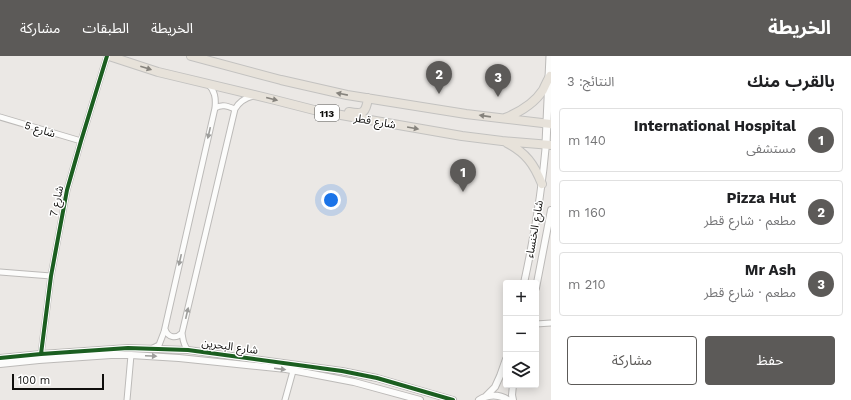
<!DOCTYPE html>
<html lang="ar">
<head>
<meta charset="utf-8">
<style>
  :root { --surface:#fff; --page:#f2f2f2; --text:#202124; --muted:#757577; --line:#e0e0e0; --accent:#5c5a58 }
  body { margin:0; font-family:"Work Sans","Noto Sans Arabic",sans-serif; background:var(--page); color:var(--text); direction:rtl }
  .controls { position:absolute; right:12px; bottom:12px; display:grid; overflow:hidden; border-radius:4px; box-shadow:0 2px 10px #0003 }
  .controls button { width:36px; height:36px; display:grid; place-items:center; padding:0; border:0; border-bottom:1px solid var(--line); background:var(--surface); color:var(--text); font:20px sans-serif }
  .scale { position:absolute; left:12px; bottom:10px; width:92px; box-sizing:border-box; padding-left:4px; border:2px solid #0f0e0c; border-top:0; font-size:11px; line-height:14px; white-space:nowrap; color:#0f0e0c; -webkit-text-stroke:3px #fff; paint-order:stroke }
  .you { position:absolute; left:331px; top:144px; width:14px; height:14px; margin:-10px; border:3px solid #fff; border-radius:50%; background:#1a73e8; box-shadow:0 0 0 6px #1a73e833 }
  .badge { display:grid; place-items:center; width:26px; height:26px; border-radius:50%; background:var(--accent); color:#fff; font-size:13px; font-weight:700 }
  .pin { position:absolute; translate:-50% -33px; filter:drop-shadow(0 1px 2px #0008) }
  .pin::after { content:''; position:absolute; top:21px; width:14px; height:12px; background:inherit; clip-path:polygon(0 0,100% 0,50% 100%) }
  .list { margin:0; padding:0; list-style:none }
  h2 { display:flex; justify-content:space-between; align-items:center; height:52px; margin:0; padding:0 16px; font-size:17px }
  h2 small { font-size:13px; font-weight:400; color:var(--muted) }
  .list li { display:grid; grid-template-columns:26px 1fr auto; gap:12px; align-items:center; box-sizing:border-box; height:64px; margin:0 8px 8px; padding:0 8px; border:1px solid var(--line); border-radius:4px }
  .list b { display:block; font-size:15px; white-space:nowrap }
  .list p { margin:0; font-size:13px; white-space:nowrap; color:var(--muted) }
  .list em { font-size:13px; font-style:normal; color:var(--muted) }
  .actions { display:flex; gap:8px; padding:12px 16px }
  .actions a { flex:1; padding:9px 0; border:1px solid var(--accent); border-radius:4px; text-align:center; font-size:14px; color:var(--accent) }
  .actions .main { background:var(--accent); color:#fff }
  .icon { flex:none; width:22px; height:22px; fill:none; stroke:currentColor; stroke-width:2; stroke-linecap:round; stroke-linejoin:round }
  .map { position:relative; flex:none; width:551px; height:344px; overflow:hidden; direction:ltr }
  header { display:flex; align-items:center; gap:24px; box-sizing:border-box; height:56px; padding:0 20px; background:var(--accent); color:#fff }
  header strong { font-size:19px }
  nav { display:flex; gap:22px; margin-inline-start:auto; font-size:14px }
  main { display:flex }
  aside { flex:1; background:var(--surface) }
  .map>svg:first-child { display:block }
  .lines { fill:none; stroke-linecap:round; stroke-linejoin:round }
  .minor-casing { stroke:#bcbab8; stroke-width:7 }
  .tertiary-casing { stroke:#bcbab8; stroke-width:8 }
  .secondary-casing { stroke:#bcbab8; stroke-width:9 }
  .primary-casing { stroke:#c3c2c0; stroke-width:10 }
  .minor { stroke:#fcfcfb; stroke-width:5 }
  .tertiary { stroke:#fcfcfb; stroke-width:6 }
  .secondary { stroke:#fcfcfb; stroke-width:7 }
  .primary { stroke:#e7e2da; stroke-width:8 }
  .cycleway-casing { stroke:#fff; stroke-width:6 }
  .cycleway { stroke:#1b5e20; stroke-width:4 }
  .oneway { fill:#86837d }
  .oneway2 { fill:#9d9d9b }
  .labels { text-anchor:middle; stroke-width:3; stroke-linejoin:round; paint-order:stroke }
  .shield { fill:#fff; stroke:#575655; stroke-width:1 }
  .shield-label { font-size:10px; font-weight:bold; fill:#0f0e0c }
  .street-label { font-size:11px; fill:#0f0e0c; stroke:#fff }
</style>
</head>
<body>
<header>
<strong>الخريطة</strong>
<nav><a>الخريطة</a><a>الطبقات</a><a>مشاركة</a></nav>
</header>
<main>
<aside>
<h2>بالقرب منك<small>النتائج: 3</small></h2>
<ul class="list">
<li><span class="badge">1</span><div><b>International Hospital</b><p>مستشفى</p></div><em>140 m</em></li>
<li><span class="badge">2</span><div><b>Pizza Hut</b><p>مطعم · شارع قطر</p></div><em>160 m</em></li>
<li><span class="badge">3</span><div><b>Mr Ash</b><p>مطعم · شارع قطر</p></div><em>210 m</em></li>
</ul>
<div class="actions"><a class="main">حفظ</a><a>مشاركة</a></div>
</aside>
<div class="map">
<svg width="551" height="344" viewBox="0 0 551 344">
  <rect width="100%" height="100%" fill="#ebe8e5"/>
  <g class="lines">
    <defs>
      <path id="minor" d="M215,52C222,48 227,50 235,53
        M0,61L81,85
        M0,216L51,220
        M536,268L551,267
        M165,273C168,282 176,283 182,277
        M153,292L159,289L164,276L215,52C216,42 215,35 208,28
        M188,294C183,289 183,283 182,277L235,53C239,46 245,42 253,40
        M41,298L51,220L67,134L81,85L107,0
        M127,344L131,299
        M285,344L293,315"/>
      <path id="tertiary" d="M524,227C534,181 542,135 546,88
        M536,232L551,154
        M0,302L41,298L128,292L188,294L342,315L377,322L453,344
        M0,308L39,304L111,299H131L179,302L286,313L354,326L420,344
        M485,341L495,331L500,320L506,303
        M479,344C488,338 499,338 508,344
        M513,344L512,339L513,329"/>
      <path id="secondary" d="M546,88L550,0"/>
      <path id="primary" d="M109,0L158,16L275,44L318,55L462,80L502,85L551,89
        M191,0L281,24L347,39L466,58L551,68
        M349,56C364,59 366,56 368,42
        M505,62C520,56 534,48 543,34C545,30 547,25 550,20
        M507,87C526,97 534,108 542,128"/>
    </defs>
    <!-- minor casing -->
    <use href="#minor" class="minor-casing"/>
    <!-- tertiary casing -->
    <use href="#tertiary" class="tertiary-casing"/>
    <!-- secondary casing -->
    <use href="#secondary" class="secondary-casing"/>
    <!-- primary casing -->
    <use href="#primary" class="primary-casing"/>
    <!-- minor -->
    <use href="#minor" class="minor"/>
    <!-- tertiary -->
    <use href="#tertiary" class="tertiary"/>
    <!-- secondary -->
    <use href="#secondary" class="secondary"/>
    <!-- primary -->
    <use href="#primary" class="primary"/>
    <defs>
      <path id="cycleway" d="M41,298L51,220L67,134L81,85L107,0
        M0,302L41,298L128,292L188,294L342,315L377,322L453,344"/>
    </defs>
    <!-- cycleway casing -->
    <use href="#cycleway" class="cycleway-casing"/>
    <!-- cycleway -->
    <use href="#cycleway" class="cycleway"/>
  </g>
  <!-- one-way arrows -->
  <defs><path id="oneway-solid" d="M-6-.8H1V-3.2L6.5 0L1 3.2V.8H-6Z"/></defs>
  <g class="oneway">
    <use href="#oneway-solid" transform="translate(146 12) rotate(18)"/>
    <use href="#oneway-solid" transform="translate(342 38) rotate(-169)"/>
    <use href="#oneway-solid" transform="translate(272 43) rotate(14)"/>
    <use href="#oneway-solid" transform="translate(485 60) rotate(-172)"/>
    <use href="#oneway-solid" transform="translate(413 72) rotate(10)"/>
  </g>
  <g class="oneway2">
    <use href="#oneway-solid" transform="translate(209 77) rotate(103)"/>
    <use href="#oneway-solid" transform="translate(180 204) rotate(103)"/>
    <use href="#oneway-solid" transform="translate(187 257) rotate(-77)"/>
    <use href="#oneway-solid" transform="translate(151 300) rotate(3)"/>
    <use href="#oneway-solid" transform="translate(280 313) rotate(7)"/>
  </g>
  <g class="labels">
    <!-- shield labels -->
    <rect class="shield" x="315" y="49" width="24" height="16" rx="3"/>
    <g class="shield-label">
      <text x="327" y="61">113</text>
    </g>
    <!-- street labels -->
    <g class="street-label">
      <text transform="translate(375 65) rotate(10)" y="4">شارع قطر</text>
      <text transform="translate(40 73) rotate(17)" y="4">شارع 5</text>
      <text transform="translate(56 145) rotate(-78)" y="4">شارع 7</text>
      <text transform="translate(534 173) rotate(-80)" y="4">شارع الخنساء</text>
      <text transform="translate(230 290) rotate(8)" y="4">شارع البحرين</text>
    </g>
  </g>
</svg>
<div class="controls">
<button>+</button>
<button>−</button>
<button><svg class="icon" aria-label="layers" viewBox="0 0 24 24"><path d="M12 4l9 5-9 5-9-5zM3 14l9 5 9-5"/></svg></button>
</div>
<div class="scale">100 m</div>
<div class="you"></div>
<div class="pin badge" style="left:463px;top:136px">1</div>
<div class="pin badge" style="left:439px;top:38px">2</div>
<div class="pin badge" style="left:498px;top:41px">3</div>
</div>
</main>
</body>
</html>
